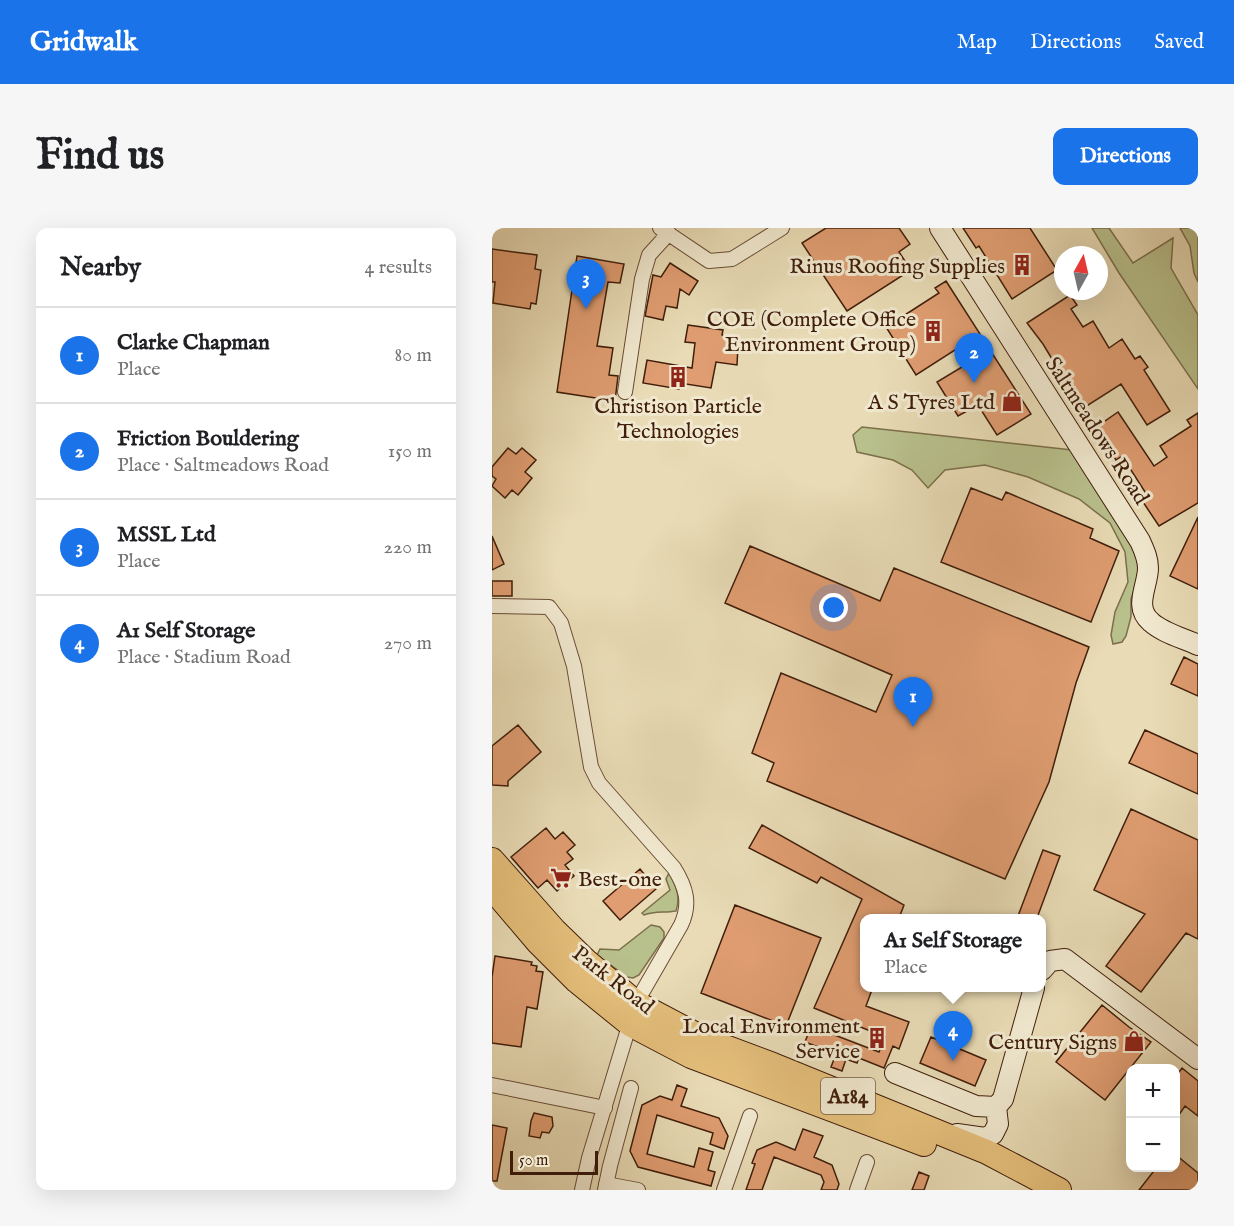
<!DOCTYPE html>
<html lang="en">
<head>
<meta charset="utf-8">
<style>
  :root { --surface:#fff; --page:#f6f6f6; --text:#202124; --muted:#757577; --line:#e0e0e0; --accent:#1a73e8 }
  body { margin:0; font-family:"IM FELL English",serif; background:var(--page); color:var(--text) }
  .controls { position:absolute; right:18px; bottom:18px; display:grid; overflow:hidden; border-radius:12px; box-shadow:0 6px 24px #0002 }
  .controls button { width:54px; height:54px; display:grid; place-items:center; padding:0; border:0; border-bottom:2px solid var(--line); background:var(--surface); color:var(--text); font:30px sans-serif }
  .compass { position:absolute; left:562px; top:18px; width:54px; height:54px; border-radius:50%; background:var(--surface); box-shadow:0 6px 24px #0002; rotate:8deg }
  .scale { position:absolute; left:18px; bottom:15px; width:88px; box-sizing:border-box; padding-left:6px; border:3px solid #401e0b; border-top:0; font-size:16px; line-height:21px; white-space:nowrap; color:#401e0b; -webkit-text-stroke:4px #f0e8cf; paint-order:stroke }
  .you { position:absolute; left:342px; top:380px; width:21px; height:21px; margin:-15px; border:4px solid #fff; border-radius:50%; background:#1a73e8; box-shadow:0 0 0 9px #1a73e833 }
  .badge { display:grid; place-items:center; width:39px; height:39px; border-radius:50%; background:var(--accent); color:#fff; font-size:20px; font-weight:700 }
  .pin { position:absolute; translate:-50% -50px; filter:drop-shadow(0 2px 3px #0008) }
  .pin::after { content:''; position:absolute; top:32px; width:21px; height:18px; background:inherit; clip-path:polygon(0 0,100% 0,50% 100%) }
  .popup { position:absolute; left:368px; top:686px; width:186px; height:78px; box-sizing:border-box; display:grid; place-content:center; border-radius:12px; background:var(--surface); filter:drop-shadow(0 2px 4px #0005); font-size:20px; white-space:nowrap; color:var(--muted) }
  .popup b { font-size:22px; color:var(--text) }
  .popup::after { content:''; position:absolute; left:50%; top:100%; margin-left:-12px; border:12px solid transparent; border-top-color:var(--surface) }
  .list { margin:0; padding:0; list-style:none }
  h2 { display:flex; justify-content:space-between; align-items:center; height:78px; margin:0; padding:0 24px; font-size:26px }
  h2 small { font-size:20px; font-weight:400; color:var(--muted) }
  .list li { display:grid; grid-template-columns:39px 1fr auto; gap:18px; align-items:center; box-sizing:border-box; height:96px; padding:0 24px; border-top:2px solid var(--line) }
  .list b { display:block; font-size:22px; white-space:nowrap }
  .list p { margin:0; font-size:20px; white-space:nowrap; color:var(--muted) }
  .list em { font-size:20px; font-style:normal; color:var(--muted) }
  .map { position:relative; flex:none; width:706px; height:962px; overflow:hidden; border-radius:12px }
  header { display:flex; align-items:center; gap:36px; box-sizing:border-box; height:84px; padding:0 30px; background:var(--accent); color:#fff }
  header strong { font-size:28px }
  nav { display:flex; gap:33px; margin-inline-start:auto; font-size:21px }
  .intro { display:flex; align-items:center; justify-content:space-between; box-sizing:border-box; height:144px; padding:0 36px }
  h1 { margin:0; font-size:42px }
  .button { padding:15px 27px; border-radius:12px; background:var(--accent); color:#fff; font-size:21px; font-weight:700 }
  main { display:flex; gap:36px; padding:0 36px }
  aside { flex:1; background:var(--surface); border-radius:12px; box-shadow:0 6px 24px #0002 }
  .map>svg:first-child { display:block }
  .green { fill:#b8c08c; stroke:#7c6f4c; stroke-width:1.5 }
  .building { fill:#df9d71; stroke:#401e0b; stroke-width:1.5 }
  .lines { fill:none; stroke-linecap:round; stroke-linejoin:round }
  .street-casing { stroke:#6a4d36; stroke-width:16 }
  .secondary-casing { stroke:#401e0b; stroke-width:22 }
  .highway-casing { stroke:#401e0b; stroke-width:26 }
  .street { stroke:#f0e8cf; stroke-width:14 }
  .secondary { stroke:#f0e8cf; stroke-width:20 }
  .highway { stroke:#e4be7a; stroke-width:24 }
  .labels { text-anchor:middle; stroke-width:6; stroke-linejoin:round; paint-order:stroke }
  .shield { fill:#f0e8cf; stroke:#755b46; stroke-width:1.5 }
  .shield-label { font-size:21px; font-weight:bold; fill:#401e0b }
  .poi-label { font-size:22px; fill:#401e0b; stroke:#f0e8cf; text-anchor:end }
  .street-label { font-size:22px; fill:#401e0b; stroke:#f0e8cf }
</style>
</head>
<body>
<header>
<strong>Gridwalk</strong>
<nav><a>Map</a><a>Directions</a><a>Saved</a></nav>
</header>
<div class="intro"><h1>Find us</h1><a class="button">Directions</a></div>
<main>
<aside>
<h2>Nearby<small>4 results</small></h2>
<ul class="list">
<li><span class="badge">1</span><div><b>Clarke Chapman</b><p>Place</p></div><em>80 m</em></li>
<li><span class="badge">2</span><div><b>Friction Bouldering</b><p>Place · Saltmeadows Road</p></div><em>150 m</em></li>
<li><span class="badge">3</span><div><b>MSSL Ltd</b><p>Place</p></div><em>220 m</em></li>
<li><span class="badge">4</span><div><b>A1 Self Storage</b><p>Place · Stadium Road</p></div><em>270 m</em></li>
</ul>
</aside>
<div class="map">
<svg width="706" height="962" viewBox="0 0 706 962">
  <rect width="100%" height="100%" fill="#e8dbb5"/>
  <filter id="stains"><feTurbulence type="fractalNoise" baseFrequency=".00333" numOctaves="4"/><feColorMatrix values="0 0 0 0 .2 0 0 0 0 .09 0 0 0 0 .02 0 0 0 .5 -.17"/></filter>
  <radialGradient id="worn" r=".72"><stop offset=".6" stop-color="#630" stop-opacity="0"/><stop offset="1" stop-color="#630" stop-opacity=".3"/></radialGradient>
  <!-- green -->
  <path class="green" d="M600,0H617L641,35L681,10L679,40L706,87V161L627,45Z
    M688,0H706V54L702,45L698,18Z
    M370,199L580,222L646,329L647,347L639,371V389L634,408L630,414L621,416L619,407L623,384L636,354L633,324L618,295L587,271L536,249L493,237L453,242L436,260L420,242L401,232L365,224L361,207Z
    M177,645C184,658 189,668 184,683C172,685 163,683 152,687L150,685L178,662L174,651Z
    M159,697L168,699L172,704V710L147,747L141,750L135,749L105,727L108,721L127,722Z"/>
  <!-- building -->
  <path class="building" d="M334,0H407L418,16L407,24L419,42L355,83L310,15Z
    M471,0H538L565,42L520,71L487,18L484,20Z
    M0,21L45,27L43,41L49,42L44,76L39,75L38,81L1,75L3,54H0Z
    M85,28L132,36L128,55L116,54L105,118L121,120L117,147L126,148L123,173L65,164Z
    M178,35L206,53L197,67L188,61L185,80L174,78L171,92L153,88L161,47L169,49Z
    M454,53L488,106L424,147L394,99L447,65L443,60Z
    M578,67L585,77L579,81L591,99L601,93L617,120L630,111L643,131L648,128L656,139L652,142L678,183L655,197L629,156L590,181L551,116L535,95Z
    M196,97L231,102L230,107L237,109L236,117L246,118L245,137L224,134L219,160L188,155L187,161L151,155L155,132L200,140L203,115L193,114Z
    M498,122L539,186L505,207L486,177L466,188L445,154Z
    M626,184L662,238L675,229L668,218L699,198L695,192L706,185V275L667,298L651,274L657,270L630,228L624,232L603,200Z
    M16,220L24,226L30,220L44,232L33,244L40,250L26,267L20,262L13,270L0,258L4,251L0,248V239Z
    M479,260L510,272L514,264L601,301L598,310L627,323L599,394L449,334Z
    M706,289V361L678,348Z
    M0,308L12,336L0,342Z
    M258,318L388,373L402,340L597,419L584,455L557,554L513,651L275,553L282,535L260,525L289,445L384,484L400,447L233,375Z
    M0,353H20V368H0Z
    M692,429L706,436V468L679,456Z
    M26,497L49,524L16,553V558L0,557V518Z
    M653,502L706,526V566L637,535Z
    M639,581L706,612V711L694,705L649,764L614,738L653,686L602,662Z
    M270,597L412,677L407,690H372V759H381L374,778L417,794L407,821L401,818L392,840L367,830L365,835L354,831L350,843L339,839L344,826L313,814L319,798L387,824L393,809L322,780L370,671L329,649L325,655L257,620Z
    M54,600L63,611L71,604L83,617L75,624L81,631L73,637L82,648L65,663L55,652L46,660L19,629Z
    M551,622L568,628L545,690H532L526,688Z
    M148,641L164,661L128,692L111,673Z
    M243,677L329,710L294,798L209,765Z
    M3,728L40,734L39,737L45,738L44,743L51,744L45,781L35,779L29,819L0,815V749Z
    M610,777L637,799L659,814L613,872L564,834Z
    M439,809L494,832L483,858L428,835Z
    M690,840L706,853V888L693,878L684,891V848Z
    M185,857L195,861L189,878L227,890L236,908L232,921L218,916L221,905L165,887L155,926L202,939L207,920L221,924L216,942L223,944L219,958L146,939L138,923L150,877L168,868L180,872Z
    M42,885L60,889L61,898L57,905L50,904L48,910L37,908L39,893Z
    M0,897L15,900L5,953H0Z
    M311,901L331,908L322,929L340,937L347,956L345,962H329L332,954L329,947L282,929L270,962H254L263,936L260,935L265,922L284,914L303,922Z
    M684,927L706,945V962H647L665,939H684Z
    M427,944L437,948L432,962H420Z"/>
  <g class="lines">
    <defs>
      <path id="street" d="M168,0L217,33L240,31L290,0
        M133,164L150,51L157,27L177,5
        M0,378L57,379L69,395L82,438L99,539L107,555L182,640C194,659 199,676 189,697L144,775L97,930L90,962
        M0,857L113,880
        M114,956L146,962
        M113,962L118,938L139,860
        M232,962L258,888
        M365,962L375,934"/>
      <path id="secondary" d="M448,0L648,313C652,322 656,330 656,340C656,358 641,379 659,394C671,405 691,410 706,417
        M550,742L558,733L573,731L706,831
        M403,845L484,878L504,879L511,871L542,760
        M465,906L493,910L501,906L506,896L504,879"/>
      <path id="highway" d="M0,632L62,702L95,734L144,775L214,812L281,837L495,924L567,962
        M0,660L46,714L85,753L138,796L199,828L432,916"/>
    </defs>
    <!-- street casing -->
    <use href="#street" class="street-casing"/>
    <!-- secondary casing -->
    <use href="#secondary" class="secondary-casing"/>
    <!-- highway casing -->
    <use href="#highway" class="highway-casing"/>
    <!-- street -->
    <use href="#street" class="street"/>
    <!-- secondary -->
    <use href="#secondary" class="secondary"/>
    <!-- highway -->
    <use href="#highway" class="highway"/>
  </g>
  <!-- icons -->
  <defs>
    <symbol id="building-bare" viewBox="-9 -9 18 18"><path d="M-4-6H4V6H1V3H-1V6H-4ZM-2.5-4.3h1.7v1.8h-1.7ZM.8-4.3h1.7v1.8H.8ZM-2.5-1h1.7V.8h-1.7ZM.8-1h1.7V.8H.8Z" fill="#8f2418" stroke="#f0e8cf" stroke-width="2.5" paint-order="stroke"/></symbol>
    <symbol id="shop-bare" viewBox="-9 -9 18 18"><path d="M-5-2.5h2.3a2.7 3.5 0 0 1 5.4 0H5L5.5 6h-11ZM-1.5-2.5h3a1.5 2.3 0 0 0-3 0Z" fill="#8f2418" stroke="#f0e8cf" stroke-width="2.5" paint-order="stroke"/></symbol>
    <symbol id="supermarket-bare" viewBox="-9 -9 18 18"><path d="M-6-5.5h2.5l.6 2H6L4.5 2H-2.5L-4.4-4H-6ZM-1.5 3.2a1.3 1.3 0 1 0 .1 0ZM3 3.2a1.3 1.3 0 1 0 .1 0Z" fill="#8f2418" stroke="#f0e8cf" stroke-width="2.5" paint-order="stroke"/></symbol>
  </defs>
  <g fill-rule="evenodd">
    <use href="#building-bare" x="515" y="22" width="30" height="30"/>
    <use href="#building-bare" x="426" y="88" width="30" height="30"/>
    <use href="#building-bare" x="171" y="134" width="30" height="30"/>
    <use href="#shop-bare" x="505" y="158" width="30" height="30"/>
    <use href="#supermarket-bare" x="54" y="635" width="30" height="30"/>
    <use href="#building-bare" x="370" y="795" width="30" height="30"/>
    <use href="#shop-bare" x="627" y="798" width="30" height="30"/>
  </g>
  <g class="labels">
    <!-- shield labels -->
    <rect class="shield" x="329" y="850" width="54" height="36" rx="4.5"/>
    <g class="shield-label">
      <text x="356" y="875">A184</text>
    </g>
    <!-- poi labels -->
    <g class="poi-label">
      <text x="513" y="45">Rinus Roofing Supplies</text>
      <text x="424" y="98">COE (Complete Office<tspan x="424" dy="25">Environment Group)</tspan></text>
      <text x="503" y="181">A S Tyres Ltd</text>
      <text x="186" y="185" text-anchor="middle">Christison Particle<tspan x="186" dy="25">Technologies</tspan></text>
      <text x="86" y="658" text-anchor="start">Best-one</text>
      <text x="368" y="805">Local Environment<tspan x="368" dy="25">Service</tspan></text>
      <text x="625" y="821">Century Signs</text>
    </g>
    <!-- street labels -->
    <g class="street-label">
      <text transform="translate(606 202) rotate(57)" y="8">Saltmeadows Road</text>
      <text transform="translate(122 751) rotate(38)" y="8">Park Road</text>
    </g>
  </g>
  <rect width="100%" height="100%" filter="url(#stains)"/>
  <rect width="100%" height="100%" fill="url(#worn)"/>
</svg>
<div class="controls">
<button>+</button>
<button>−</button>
</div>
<svg class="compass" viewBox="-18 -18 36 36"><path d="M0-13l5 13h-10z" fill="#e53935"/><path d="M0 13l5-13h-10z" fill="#757577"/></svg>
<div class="scale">50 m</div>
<div class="you"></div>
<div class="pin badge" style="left:421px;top:499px">1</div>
<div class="pin badge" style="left:482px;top:155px">2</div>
<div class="pin badge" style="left:94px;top:81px">3</div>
<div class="pin badge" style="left:461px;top:833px">4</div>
<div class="popup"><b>A1 Self Storage</b>Place</div>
</div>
</main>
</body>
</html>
